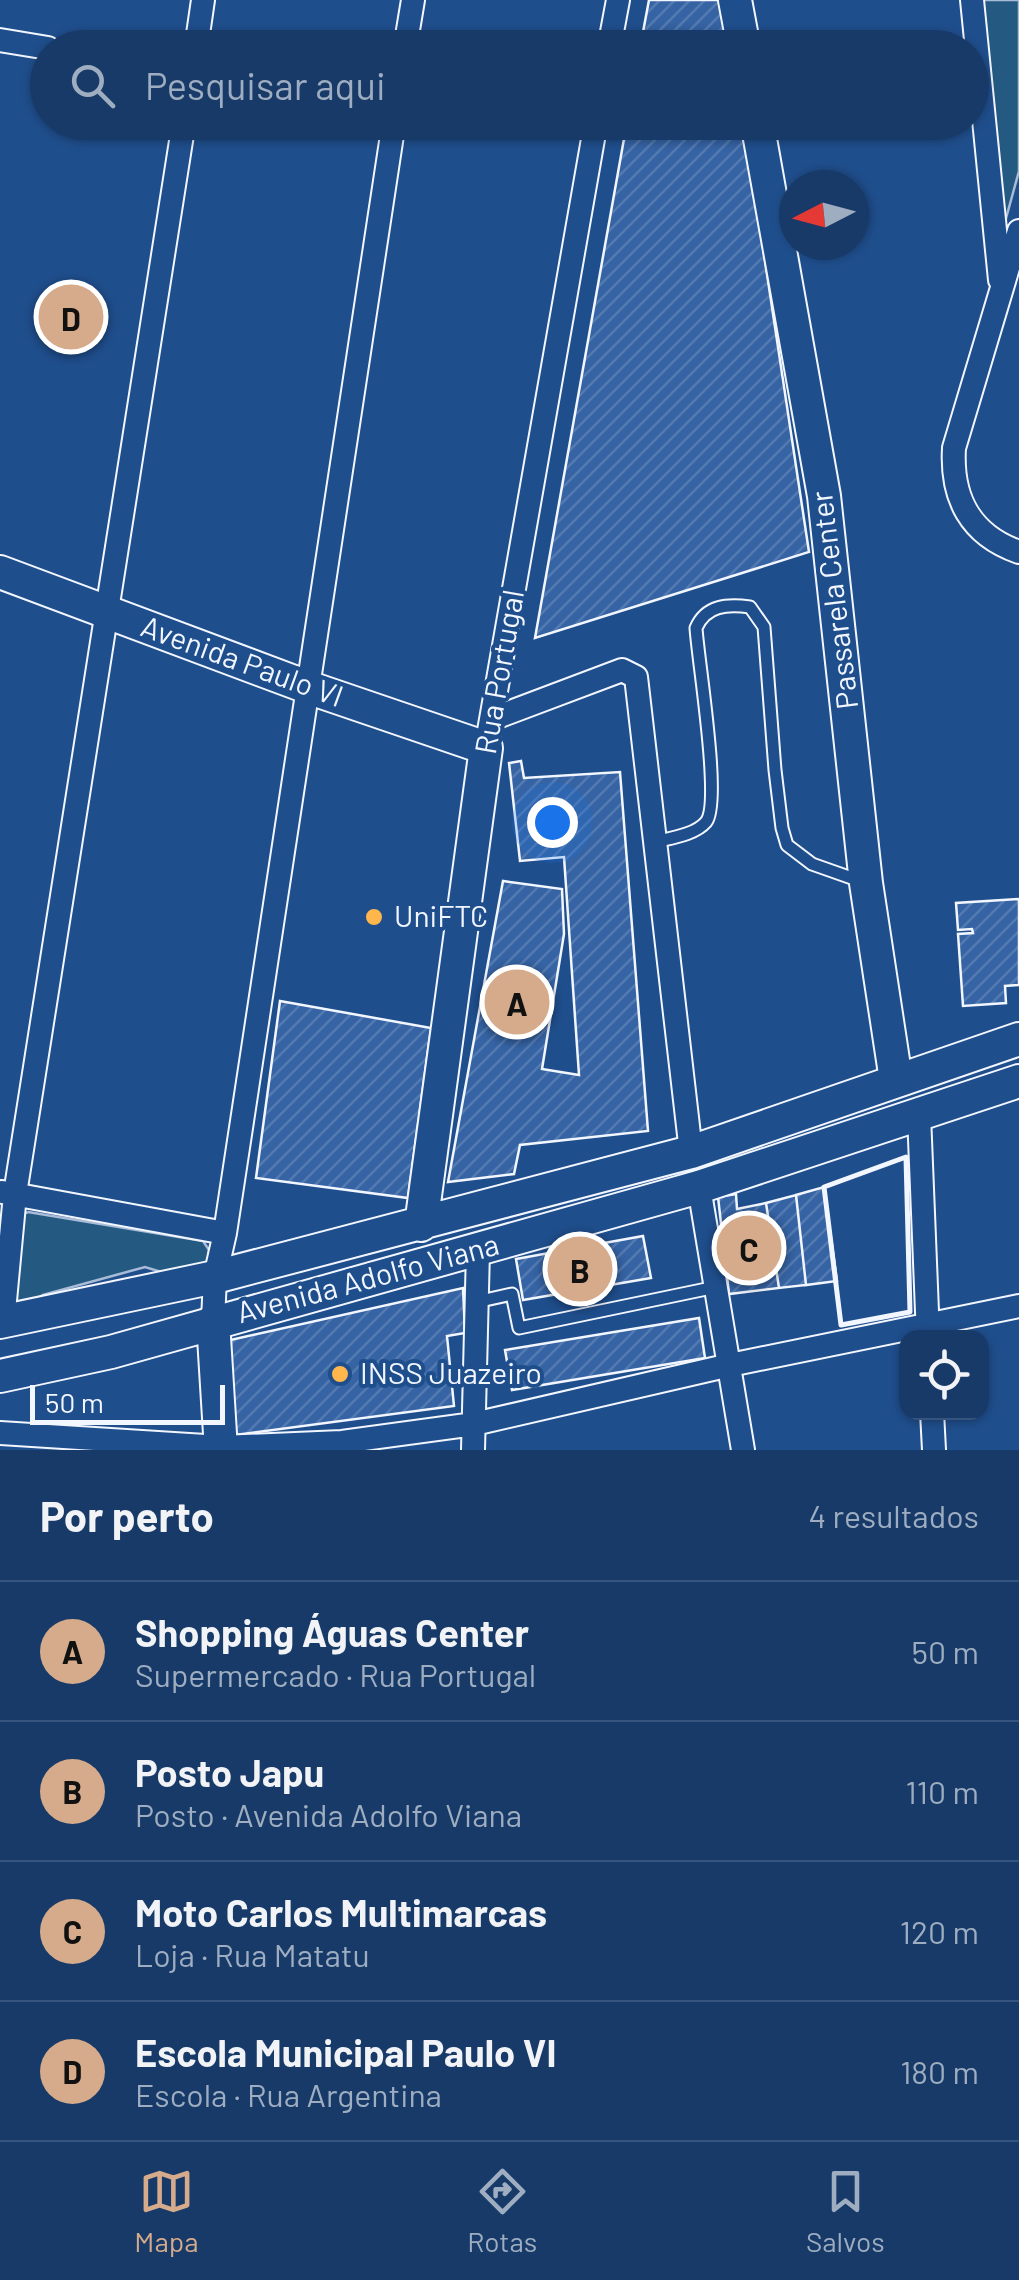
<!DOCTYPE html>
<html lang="pt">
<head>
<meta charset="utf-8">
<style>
  :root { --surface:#173a69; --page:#244571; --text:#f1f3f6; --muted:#9eadc0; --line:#36547d; --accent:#d6ab8b }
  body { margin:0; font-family:Barlow,sans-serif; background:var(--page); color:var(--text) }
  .controls { position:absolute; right:30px; bottom:30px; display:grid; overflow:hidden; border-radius:20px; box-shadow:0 2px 8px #0004 }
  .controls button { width:90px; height:90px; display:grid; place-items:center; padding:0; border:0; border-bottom:2px solid var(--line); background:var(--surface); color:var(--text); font:50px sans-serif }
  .compass { position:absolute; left:779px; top:170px; width:90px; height:90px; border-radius:50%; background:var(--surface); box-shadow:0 2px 8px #0004; rotate:264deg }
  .scale { position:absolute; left:30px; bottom:25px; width:195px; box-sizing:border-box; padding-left:10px; border:5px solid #f2f6ff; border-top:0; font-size:28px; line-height:35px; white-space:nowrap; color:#f2f6ff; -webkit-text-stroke:8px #1f4e8c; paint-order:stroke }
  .you { position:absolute; left:552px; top:822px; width:35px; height:35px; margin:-25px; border:8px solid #fff; border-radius:50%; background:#1a73e8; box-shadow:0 0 0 15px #1a73e833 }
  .badge { display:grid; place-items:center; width:65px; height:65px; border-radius:50%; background:var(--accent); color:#111; font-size:32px; font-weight:700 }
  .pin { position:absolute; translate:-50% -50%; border:5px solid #fff; box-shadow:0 2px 10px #0006 }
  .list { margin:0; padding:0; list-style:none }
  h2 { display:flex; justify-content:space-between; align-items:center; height:130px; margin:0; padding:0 40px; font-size:42px }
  h2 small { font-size:32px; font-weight:400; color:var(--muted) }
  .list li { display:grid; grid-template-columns:65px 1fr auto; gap:30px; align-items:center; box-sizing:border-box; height:140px; padding:0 40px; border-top:2px solid var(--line) }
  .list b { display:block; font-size:38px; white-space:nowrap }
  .list p { margin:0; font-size:32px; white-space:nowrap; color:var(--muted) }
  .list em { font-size:32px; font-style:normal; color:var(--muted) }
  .icon { flex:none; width:55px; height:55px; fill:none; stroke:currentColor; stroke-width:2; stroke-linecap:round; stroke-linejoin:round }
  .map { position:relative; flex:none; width:1019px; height:1450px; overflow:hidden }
  .search { position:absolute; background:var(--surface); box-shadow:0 2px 8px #0004; left:30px; right:30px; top:30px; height:110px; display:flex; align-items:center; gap:25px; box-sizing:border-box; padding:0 35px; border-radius:55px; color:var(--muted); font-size:38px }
  .sheet { height:690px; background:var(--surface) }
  nav { display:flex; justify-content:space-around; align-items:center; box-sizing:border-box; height:140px; border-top:2px solid var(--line); background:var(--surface); font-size:28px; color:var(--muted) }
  nav a { display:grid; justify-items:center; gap:5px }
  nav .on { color:var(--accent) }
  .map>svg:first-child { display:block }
  .green { fill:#245a82; stroke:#a8bbd7; stroke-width:2.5 }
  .building { fill:url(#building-hatch); stroke:#f2f6ff; stroke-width:2.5 }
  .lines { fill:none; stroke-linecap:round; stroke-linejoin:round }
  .lane-casing { stroke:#f2f6ff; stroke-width:15 }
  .street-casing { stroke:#f2f6ff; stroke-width:26 }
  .secondary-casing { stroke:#f2f6ff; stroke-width:36 }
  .lane { stroke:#1f4e8c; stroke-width:11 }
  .street { stroke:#1f4e8c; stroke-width:22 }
  .secondary { stroke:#1f4e8c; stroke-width:32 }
  .wall { stroke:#f2f6ff; stroke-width:5 }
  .poi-dot { fill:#ffb74d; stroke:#1f4e8c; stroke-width:4 }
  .labels { text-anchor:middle; stroke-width:8; stroke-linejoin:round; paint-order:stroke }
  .street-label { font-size:30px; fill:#f2f6ff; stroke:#1f4e8c }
  .poi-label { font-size:30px; fill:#f2f6ff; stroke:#1f4e8c; text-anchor:start }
</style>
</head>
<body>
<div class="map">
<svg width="1019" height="1450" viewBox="0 0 1019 1450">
  <defs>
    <pattern id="building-hatch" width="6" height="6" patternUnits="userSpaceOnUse" patternTransform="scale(2.5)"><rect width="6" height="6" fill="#3563a3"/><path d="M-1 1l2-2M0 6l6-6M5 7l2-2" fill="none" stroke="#537ab1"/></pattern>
  </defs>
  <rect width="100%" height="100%" fill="#1f4e8c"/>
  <!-- green -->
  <path class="green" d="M978,0H1019V171L1005,222Z
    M28,1212L203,1241L209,1250L208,1262L201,1267L168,1274L145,1267L43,1295L27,1305L10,1306L21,1215Z"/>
  <!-- building -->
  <path class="building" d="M649,0H726L733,48H640Z
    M627,122H744L809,552L535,638Z
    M521,761L524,778L620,772L648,1131L520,1145L514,1174L448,1182L503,881L562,889L564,934L542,1069L579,1075L564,857L520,861L509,763Z
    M1019,899V985L1005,986L1006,1003L963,1006L958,934L973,933L972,929L958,930L956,903Z
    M280,1001L431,1028L408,1198L256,1178Z
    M824,1187L837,1281L806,1285L796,1195Z
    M736,1194L737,1209L766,1203L779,1288L729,1294L718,1197Z
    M796,1195L806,1285L779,1288L766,1203Z
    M643,1236L651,1278L523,1300L516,1259Z
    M463,1288L465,1333L447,1336L454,1406L235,1435L226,1341Z
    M699,1318L705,1358L512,1390L505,1350Z"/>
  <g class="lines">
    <defs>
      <path id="lane" d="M655,842C670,838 695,835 706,822C722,803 698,661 696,628C706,605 727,604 750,607L764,627L775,770L782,828L787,845L812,864L863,882
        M476,1302L512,1294L519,1328L716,1287"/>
      <path id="street" d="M972,0L1000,280
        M0,40L48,48
        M196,48L203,0
        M405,48L413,0
        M609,48L618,0
        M549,122L595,129
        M1019,231L954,448C951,498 970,535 1019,552
        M492,719L622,670L636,677L691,1152
        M486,748L596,122
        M919,1115L928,1336
        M699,1187L743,1450
        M2,1192L225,1233
        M213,1321L215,1277L225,1233L394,122
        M3,1322L15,1194L184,122
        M932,1412L934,1450
        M0,1433L221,1447L342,1442L474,1424L730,1365L1019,1306
        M473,1450L478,1250"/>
      <path id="secondary" d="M735,0L744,48
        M757,122L824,496L866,883L896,1080
        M0,572L310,688L486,748L421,1225
        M213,1321L221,1450
        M0,1322L215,1277L691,1152L1019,1039
        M0,1376L111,1352L699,1187L1019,1081"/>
    </defs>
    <!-- lane casing -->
    <use href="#lane" class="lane-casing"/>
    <!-- street casing -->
    <use href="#street" class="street-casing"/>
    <!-- secondary casing -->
    <use href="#secondary" class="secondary-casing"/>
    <!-- lane -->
    <use href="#lane" class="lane"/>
    <!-- street -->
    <use href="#street" class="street"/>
    <!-- secondary -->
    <use href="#secondary" class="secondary"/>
    <!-- wall -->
    <path class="wall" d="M906,1157L910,1312L841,1325L824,1187Z"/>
  </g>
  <!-- markers -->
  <g class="poi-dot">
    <circle cx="374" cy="917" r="10"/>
    <circle cx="340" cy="1374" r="10"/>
  </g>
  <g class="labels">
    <!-- street labels -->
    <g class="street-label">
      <text transform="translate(835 600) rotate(-97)" y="10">Passarela Center</text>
      <text transform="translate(242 662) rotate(20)" y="10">Avenida Paulo VI</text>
      <text transform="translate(500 672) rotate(-80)" y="10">Rua Portugal</text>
      <text transform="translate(368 1279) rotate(-15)" y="10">Avenida Adolfo Viana</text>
    </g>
    <!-- poi labels -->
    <g class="poi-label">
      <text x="394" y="927">UniFTC</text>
      <text x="360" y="1384">INSS Juazeiro</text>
    </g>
  </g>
</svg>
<div class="controls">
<button><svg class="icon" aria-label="locate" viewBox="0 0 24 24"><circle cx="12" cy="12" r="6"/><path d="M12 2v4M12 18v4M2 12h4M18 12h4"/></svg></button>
</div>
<svg class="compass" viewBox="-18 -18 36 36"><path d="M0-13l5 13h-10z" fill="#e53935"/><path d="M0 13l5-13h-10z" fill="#9eadc0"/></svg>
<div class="scale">50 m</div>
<div class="you"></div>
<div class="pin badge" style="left:517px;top:1002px">A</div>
<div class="pin badge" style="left:580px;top:1269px">B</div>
<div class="pin badge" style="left:749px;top:1248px">C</div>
<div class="pin badge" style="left:71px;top:317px">D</div>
<div class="search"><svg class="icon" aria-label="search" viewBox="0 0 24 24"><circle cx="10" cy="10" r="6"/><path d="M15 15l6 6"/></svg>Pesquisar aqui</div>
</div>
<section class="sheet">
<h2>Por perto<small>4 resultados</small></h2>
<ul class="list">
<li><span class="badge">A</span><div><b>Shopping Águas Center</b><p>Supermercado · Rua Portugal</p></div><em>50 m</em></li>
<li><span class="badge">B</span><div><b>Posto Japu</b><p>Posto · Avenida Adolfo Viana</p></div><em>110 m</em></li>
<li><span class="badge">C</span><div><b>Moto Carlos Multimarcas</b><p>Loja · Rua Matatu</p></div><em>120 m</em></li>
<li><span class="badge">D</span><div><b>Escola Municipal Paulo VI</b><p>Escola · Rua Argentina</p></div><em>180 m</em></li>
</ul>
</section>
<nav>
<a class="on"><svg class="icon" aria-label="map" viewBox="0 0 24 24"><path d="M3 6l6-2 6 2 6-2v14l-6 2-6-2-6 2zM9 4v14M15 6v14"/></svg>Mapa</a>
<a><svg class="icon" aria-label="directions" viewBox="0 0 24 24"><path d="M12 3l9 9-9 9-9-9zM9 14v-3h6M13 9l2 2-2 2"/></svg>Rotas</a>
<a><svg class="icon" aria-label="saved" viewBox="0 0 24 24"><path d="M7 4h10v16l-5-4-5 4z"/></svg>Salvos</a>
</nav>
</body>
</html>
